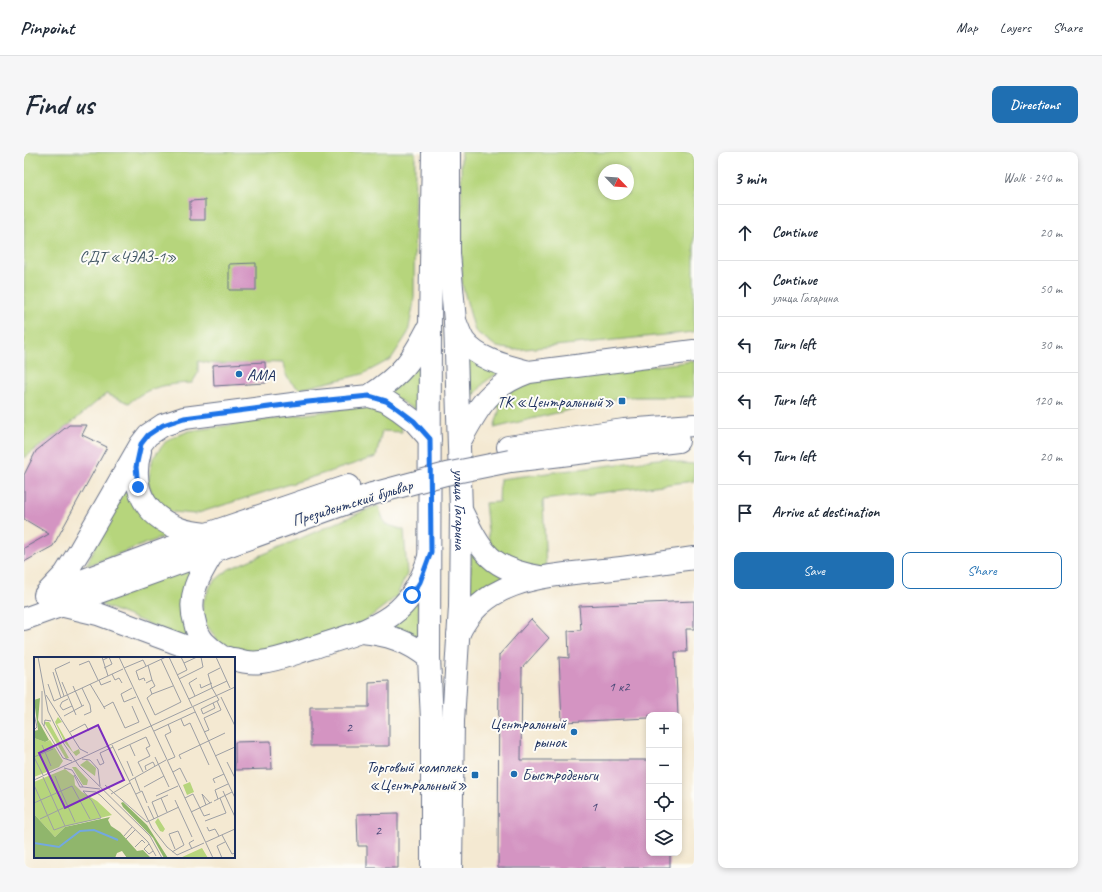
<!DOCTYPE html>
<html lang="en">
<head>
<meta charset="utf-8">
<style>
  :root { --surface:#fff; --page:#f6f6f7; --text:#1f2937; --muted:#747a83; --line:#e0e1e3; --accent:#1f6fb2 }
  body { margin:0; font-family:Caveat,sans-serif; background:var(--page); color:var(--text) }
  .controls { position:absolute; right:12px; bottom:12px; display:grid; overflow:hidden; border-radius:8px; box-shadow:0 2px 6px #0003 }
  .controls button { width:36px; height:36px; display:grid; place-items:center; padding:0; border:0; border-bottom:1px solid var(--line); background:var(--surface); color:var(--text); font:20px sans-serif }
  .compass { position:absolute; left:574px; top:12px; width:36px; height:36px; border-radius:50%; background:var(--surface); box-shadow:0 2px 6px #0003; rotate:115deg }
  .stop { position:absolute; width:12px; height:12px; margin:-9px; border:3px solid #1a73e8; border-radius:50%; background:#fff }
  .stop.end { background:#1a73e8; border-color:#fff; box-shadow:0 1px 4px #0008 }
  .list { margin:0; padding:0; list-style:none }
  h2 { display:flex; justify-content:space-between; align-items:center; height:52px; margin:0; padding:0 16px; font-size:17px }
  h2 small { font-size:13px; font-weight:400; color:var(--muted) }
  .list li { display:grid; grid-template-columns:26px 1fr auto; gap:12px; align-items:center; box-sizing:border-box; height:56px; padding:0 16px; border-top:1px solid var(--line) }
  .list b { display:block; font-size:15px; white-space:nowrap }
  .list p { margin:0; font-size:13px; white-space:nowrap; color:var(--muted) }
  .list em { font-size:13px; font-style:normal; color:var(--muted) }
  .actions { display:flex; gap:8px; padding:12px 16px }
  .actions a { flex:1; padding:9px 0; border:1px solid var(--accent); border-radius:8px; text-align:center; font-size:14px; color:var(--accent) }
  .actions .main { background:var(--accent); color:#fff }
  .icon { flex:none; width:22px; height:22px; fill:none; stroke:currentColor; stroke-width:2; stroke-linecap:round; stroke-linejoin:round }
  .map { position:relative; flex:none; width:670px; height:716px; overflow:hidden; border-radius:8px }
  header { display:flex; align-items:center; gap:24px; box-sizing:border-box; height:56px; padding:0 20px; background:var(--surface); border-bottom:1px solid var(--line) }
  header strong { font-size:19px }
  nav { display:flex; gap:22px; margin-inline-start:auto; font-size:14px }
  .intro { display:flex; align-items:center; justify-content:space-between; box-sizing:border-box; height:96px; padding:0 24px }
  h1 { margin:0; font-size:28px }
  .button { padding:10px 18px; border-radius:8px; background:var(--accent); color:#fff; font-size:14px; font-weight:700 }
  main { display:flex; gap:24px; padding:0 24px }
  aside { flex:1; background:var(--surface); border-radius:8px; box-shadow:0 2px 6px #0003 }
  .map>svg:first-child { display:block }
  .green { fill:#b6d57c; stroke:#68826d; fill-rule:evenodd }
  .building { fill:#d494c2 }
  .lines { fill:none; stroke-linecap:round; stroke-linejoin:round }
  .secondary-casing { stroke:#677087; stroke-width:24 }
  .primary-casing { stroke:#677087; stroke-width:24 }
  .secondary { stroke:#fff; stroke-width:22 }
  .primary { stroke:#fff; stroke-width:22 }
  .secondary-bridge-casing { stroke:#677087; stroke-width:24; stroke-linecap:butt }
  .secondary-bridge { stroke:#fff; stroke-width:22 }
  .route { stroke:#1a73e8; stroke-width:5 }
  .poi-dot { fill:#1f6fb2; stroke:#fdfcf7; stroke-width:1.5 }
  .labels { text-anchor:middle; stroke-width:4; stroke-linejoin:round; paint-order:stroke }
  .number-label { font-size:14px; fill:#494877 }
  .park-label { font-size:16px; fill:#425866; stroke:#fdfcf7 }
  .poi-label { font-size:16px; fill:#1b2f5e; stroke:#fdfcf7; text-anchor:end }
  .street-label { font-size:16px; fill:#1b2f5e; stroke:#fdfcf7 }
  .inset-river { fill:none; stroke:#73a8e0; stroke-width:2 }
  .inset-road { fill:none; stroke:#9d9fa4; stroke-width:1 }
  .view { fill:#7b2cbf; fill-opacity:0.15; stroke:#7b2cbf; stroke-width:2 }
  .inset-edge { fill:none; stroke:#1b2f5e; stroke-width:2 }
</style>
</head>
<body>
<header>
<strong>Pinpoint</strong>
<nav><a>Map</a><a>Layers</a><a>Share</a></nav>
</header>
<div class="intro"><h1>Find us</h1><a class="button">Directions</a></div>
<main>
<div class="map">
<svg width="670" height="716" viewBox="0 0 670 716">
  <rect width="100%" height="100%" fill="#fdfcf7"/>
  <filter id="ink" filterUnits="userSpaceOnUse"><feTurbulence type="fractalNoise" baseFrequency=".025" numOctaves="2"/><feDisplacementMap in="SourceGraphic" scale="8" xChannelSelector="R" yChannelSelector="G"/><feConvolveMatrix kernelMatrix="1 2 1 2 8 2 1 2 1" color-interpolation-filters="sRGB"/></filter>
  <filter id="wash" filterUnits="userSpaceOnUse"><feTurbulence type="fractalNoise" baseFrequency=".012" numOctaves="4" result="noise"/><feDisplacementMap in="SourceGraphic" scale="16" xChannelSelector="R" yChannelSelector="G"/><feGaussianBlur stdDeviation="0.9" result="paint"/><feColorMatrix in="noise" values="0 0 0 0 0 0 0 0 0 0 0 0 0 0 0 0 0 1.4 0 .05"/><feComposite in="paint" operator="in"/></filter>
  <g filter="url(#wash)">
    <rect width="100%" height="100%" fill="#f4e9d2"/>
    <!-- green -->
    <path class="green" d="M0,0H391L390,149L384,181L367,207L339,222L276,237C264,230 261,224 259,211C230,209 201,216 174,209V221L168,231C143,232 125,234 105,251L82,242L45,273L0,306Z
      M437,0H670V180L491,198L473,195L451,179L438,132ZM580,18H604V42H580Z
      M442,204L475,220L461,230L447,247L444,248Z
      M670,209V245H599L470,276L476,256L469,253L500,230Z
      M395,211L394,258L393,259L362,240Z
      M338,254L354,255L375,265L378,280L358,279L352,305L171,362L148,360L131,350L124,330L129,306L143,288L165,279Z
      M642,306L655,311L670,312V329L519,348L522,419L477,403L465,389L461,351L475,350L476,327Z
      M102,331L145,383L62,414Z
      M354,353L361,372L380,378L383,422L372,445L336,473L249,500H216L195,490L181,471L178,452L188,431L205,417Z
      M447,401L485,424L446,451Z
      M169,415C154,452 151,456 172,491L70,450Z
      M394,444L395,488L358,476Z"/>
    <g id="blocks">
      <!-- building -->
      <path class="building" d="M181,48V68H166V49Z
        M232,111V138H205V112Z
        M241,210L242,231L190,234L189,213Z
        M45,273H63L58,283L83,295L29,394L0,410V396L25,382L0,367V323L12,299Z
        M670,449V477H662L663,500H651L654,563H625V566L538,570L535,505L545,506L544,479L557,478L555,454Z
        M507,467L525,486L498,516L497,608H625V701H646V716H474L475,503Z
        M365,529V594H286V555H345V530Z
        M247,589L248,617L211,618V590Z
        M374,661V716H343V694H334L333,662Z"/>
    </g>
  </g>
  <g filter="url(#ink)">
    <use href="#blocks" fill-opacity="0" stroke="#677087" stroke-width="1"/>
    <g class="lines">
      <defs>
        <path id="secondary" d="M431,169C434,175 436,183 440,189C454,208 484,214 505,220
          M345,244C379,222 388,208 406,173
          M435,291C455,254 464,235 505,220L670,199
          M484,295L600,278L670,273
          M116,299C106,336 120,363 156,377C164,380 174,381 183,382
          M487,309L654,289
          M437,358C458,401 466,417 516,425
          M192,396C177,421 162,441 171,471C172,477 176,485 180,490C185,495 191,500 197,504
          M28,440L183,382L324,334
          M21,443L41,422L56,398L117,292L124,283L139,273L160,266L284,250L345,244L362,249L374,257L390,269L406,287
          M36,453L74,462L174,499L204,506
          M0,467L348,342
          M337,480C363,482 384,489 405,506
          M434,483C460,425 524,424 579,418C609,415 640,410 670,406
          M210,507C219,510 229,511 237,510C255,508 271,501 288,496C317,486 350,479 374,458C390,444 399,425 405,405"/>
        <g id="primary">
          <path id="s1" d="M425,0V102L431,169L437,358L436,455L429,569L427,716"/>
          <path d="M408,716V568L405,506L406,173L409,0"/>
        </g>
      </defs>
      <!-- secondary casing -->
      <use href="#secondary" class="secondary-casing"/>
      <!-- primary casing -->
      <use href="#primary" class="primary-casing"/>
      <!-- secondary -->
      <use href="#secondary" class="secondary"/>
      <!-- primary -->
      <use href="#primary" class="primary"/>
      <defs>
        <path id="secondary-bridge" d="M348,342L422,322L486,309"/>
      </defs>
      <!-- secondary-bridge casing -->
      <use href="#secondary-bridge" class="secondary-bridge-casing"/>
      <!-- secondary-bridge -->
      <use href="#secondary-bridge" class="secondary-bridge"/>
    </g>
  </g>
  <g class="lines" filter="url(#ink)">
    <!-- route -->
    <path class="route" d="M114,335L112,315L117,292L124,283L139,273L160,266L284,250L345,244L362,249L374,257L390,269L406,287L407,400L396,430L388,443"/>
  </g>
  <!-- markers -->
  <g class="poi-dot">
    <circle cx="215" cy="222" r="4"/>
    <rect x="594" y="245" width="8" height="8" rx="2"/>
    <circle cx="550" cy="580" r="4"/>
    <circle cx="490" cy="622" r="4"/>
    <rect x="447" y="619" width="8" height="8" rx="2"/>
  </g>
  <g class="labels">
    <!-- number labels -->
    <g class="number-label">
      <text x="595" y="539">1 к2</text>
      <text x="325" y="580">2</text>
      <text x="570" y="659">1</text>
      <text x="354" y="683">2</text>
    </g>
    <!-- park labels -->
    <g class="park-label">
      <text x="104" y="110">СДТ «ЧЭАЗ-1»</text>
    </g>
    <!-- poi labels -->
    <g class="poi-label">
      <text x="223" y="228" text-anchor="start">АМА</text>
      <text x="590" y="255">ТК «Центральный»</text>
      <text x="542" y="577">Центральный<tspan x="542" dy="18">рынок</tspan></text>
      <text x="443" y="620">Торговый комплекс<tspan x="443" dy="18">«Центральный»</tspan></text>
      <text x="498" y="628" text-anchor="start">Быстроденьги</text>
    </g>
    <!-- street labels -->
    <g class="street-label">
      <text transform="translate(328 350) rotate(-17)" y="6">Президентский бульвар</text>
      <text dy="6" stroke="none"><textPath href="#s1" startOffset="358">улица Гагарина</textPath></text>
    </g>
  </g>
  <!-- overview -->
  <g transform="translate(10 505)">
    <rect width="201" height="201" fill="#f4e9d2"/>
    <path d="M24,60L28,65L23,67L39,95L45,92L46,96L42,99L31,86L21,65ZM10,65H15L35,101L32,102ZM0,81L11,85L16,83L29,104L25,110L0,120ZM53,103L62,111L61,119L46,108ZM38,110H42L54,123L53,128H49ZM31,112L40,119L41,128L48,135L63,144L78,158L31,170L21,180L0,157V125ZM156,125L160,135L153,138L149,128ZM124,161L131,172L129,175L126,174L121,165ZM168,191L174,201H146Z" fill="#b6d57c"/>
    <path d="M6,41L4,63L15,83L11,85L0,81V74L4,73L0,43ZM89,145L113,168L134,201H130L119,181L89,150L87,146ZM0,157L21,180L31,170L76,160L74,163L77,169L86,175L103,194L109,193L116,200L93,201L88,194L83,196L81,201H0Z" fill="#90b66c"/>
    <path class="inset-river" d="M0,186L25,190L46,174L60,173L84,183"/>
    <path class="inset-road" d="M4,0L14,54L30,87L45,109L116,179L128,201M68,0L74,19M85,0L179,201M135,0L158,49M147,0L150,6L163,0M182,0L196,31M69,3L75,0L78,7L70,11M45,8L55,4L64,23M114,8L118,23M90,11L109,3L112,9M186,11L174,17L178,31L193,24M19,15L27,41M78,17L81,23L85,21L88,26M143,18L153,13L150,6M145,22L169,10L167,0M65,23L67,28L77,24M111,24L110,21L105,23L102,14L132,0M28,25L42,58M112,26L118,23L121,29L116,32L118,37L139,29M14,27L20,44L89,12M56,27L71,52M166,27L167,31L178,26M39,29L48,49M48,31L56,48L57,55L50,58M98,31L87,37L90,45L102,40M8,34V66L29,101L38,104M118,37L113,41L121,58L147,45L127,2M12,38L46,92L54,96M30,39L21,12L36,5M161,39L155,26L163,21M187,40L201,69M34,42L28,45L26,49L29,53L38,49M155,42L178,31L185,43L167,52L169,57L181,51L179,46M70,50L79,45L91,71L105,65L98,49M159,50L201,141M0,57L3,70L0,73M30,59L50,48M147,62L150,69L156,66L175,108M10,69L11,63L17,64M120,74L161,55M36,75L51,67L55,74M170,75L175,73L170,61L187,53L183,44M8,88L17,109M78,88L118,171L133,190L143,198L170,186M96,88L101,99M84,93L112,80L116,89L112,91L116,99L104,105L109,115M181,99L201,90M0,100L19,92M0,100L9,118M121,100L135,130M48,102L56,103L64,112L66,129M63,102L66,108L70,106L66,96L79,90M147,102L145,98L191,76M134,103L141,100L131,78L137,75L134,67M93,104L99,119M193,105L201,121M30,111L38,113L49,130L66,132M112,113L111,109L119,105L121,109M139,115L146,111L153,125M40,118L46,130H49M21,119L27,134L38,129L56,162M9,120L31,169L67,161L58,144L49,134M101,121L106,134M0,123L201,30M95,124L132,103M181,126L179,122L190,117M0,128L20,173L31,169M71,128L113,165L145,150M110,130L130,119M49,134L62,135L67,139L114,185L122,199M189,134L201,160M77,137L96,126M102,137L108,134L113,146M122,139L144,129M127,141L133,155M151,141L159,137L170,159L176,157M184,142L181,133L194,127M141,143L158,180M180,144L198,135M0,146L27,134L41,165M172,148L168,137L176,146M114,149L120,162M157,155L178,145M124,160L118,145L134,138M6,162L46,143M171,164L192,156L186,141M173,170L175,174L181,172L185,179M188,178L198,197L201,196M90,179L98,170M92,182L101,173M172,185L201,172M115,187L110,192L115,197L119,194M101,190L108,183L111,186M158,192L155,186L160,183M138,195L150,188L144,174L135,177L141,192M188,201L183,189L191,185"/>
    <path class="view" d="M64,68L90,123L31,151L5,96Z"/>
    <rect width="201" height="201" class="inset-edge"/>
  </g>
</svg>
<div class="controls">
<button>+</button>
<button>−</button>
<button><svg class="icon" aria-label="locate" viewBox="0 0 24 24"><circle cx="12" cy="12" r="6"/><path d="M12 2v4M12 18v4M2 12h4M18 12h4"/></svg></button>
<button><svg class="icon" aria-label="layers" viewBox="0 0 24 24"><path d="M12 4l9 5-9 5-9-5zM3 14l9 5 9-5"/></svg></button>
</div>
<svg class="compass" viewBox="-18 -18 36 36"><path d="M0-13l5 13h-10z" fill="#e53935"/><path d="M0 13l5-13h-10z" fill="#747a83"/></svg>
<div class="stop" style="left:388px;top:443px"></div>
<div class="stop end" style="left:114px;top:335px"></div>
</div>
<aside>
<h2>3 min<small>Walk · 240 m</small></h2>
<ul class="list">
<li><svg class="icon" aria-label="ahead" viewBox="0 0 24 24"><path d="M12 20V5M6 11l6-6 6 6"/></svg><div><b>Continue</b></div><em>20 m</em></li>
<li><svg class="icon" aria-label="ahead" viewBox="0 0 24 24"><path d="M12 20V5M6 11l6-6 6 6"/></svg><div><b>Continue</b><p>улица Гагарина</p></div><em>50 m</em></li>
<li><svg class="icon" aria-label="left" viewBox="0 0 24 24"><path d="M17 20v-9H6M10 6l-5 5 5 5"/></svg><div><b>Turn left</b></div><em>30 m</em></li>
<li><svg class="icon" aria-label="left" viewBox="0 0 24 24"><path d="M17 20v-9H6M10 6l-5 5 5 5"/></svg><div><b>Turn left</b></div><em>120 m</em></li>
<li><svg class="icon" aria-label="left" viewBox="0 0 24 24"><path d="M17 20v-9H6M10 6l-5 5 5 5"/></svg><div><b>Turn left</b></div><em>20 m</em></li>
<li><svg class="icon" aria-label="arrive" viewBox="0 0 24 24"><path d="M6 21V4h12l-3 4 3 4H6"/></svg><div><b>Arrive at destination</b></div></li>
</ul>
<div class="actions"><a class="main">Save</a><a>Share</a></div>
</aside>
</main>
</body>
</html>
